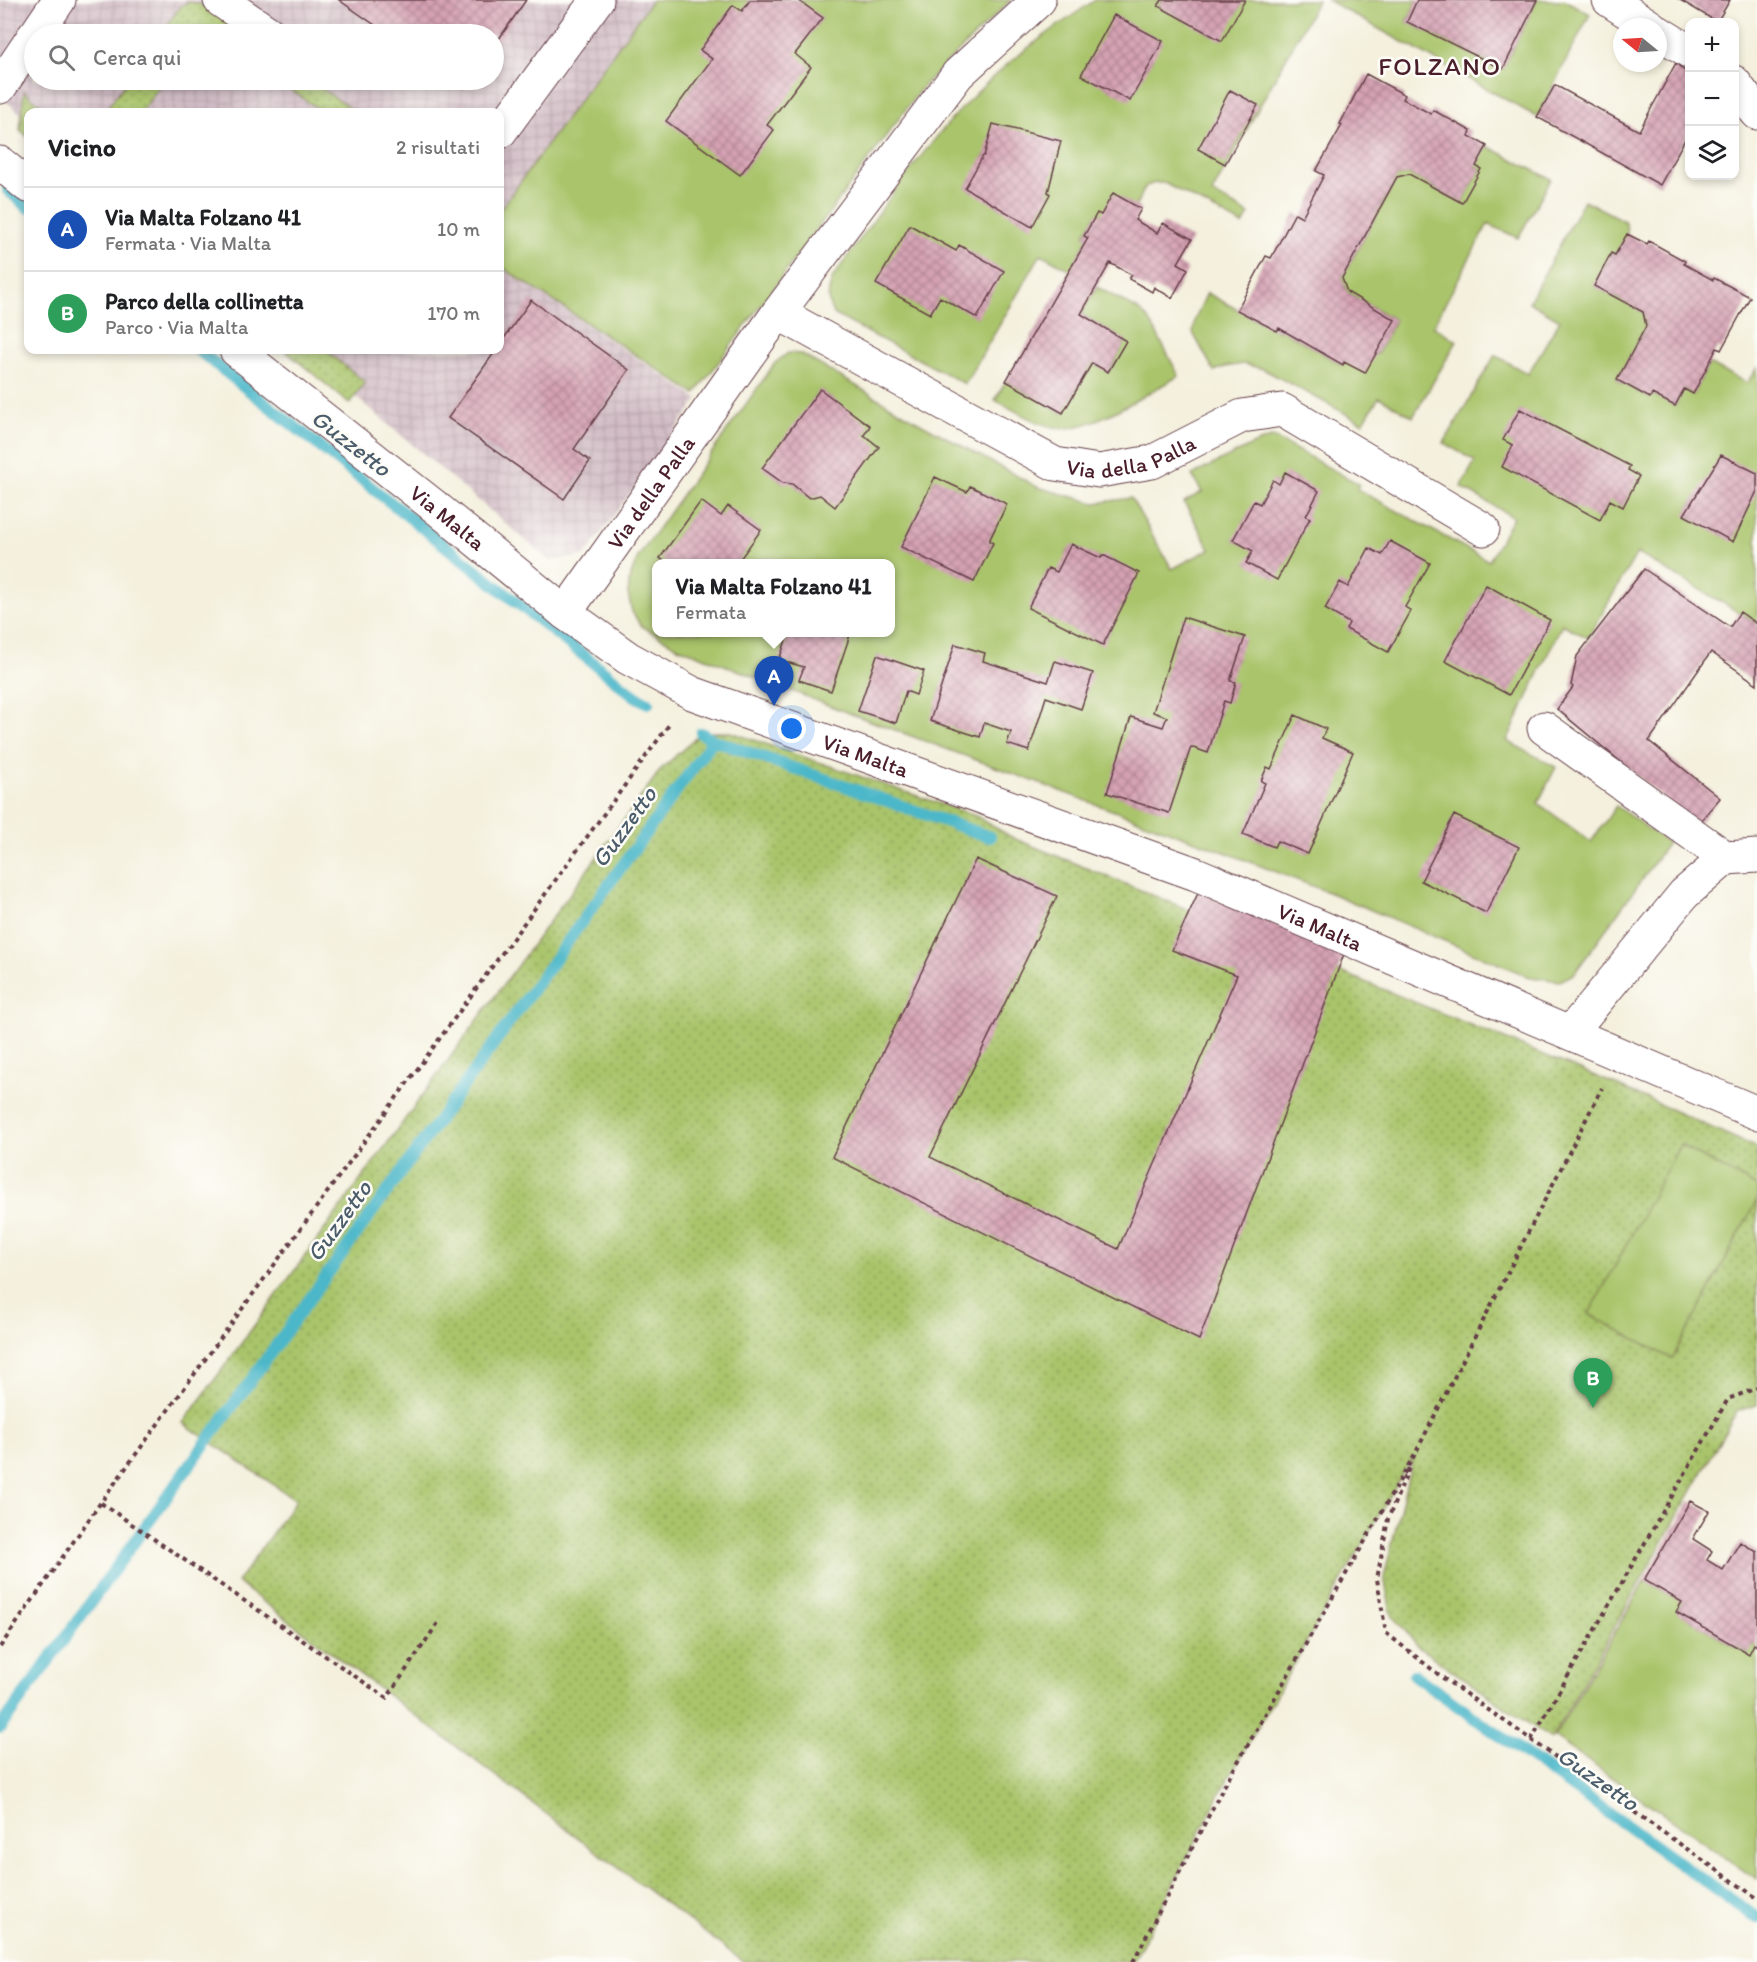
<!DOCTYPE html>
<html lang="it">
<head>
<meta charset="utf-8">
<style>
  :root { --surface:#fff; --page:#f2f2f2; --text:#202124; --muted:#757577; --line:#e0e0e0; --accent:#1f6fb2 }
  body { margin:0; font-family:Itim,sans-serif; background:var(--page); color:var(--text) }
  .controls { position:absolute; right:18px; top:18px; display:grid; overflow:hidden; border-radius:12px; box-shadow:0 3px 9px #0003 }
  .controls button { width:54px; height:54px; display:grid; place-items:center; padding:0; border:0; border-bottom:2px solid var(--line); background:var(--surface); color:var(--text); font:30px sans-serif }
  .compass { position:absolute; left:1613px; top:18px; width:54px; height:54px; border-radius:50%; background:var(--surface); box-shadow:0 3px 9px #0003; rotate:288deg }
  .you { position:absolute; left:792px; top:729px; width:21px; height:21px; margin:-15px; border:4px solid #fff; border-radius:50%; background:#1a73e8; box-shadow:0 0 0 9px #1a73e833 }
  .badge { display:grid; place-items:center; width:39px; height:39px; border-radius:50%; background:var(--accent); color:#fff; font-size:20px; font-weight:700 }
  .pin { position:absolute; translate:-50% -50px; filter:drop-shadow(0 2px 3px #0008) }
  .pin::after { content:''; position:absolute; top:32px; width:21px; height:18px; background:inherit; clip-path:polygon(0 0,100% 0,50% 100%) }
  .popup { position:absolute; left:652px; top:559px; width:243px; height:78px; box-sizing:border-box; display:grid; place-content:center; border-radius:12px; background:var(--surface); filter:drop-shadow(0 2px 4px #0005); font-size:20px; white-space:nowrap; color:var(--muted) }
  .popup b { font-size:22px; color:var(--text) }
  .popup::after { content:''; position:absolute; left:50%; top:100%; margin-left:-12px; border:12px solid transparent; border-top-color:var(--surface) }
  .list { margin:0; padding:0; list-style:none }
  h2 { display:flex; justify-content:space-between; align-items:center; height:78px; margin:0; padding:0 24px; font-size:26px }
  h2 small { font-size:20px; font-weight:400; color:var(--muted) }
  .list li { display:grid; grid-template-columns:39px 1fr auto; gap:18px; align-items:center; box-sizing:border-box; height:84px; padding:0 24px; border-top:2px solid var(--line) }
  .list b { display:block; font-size:22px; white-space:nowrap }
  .list p { margin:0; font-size:20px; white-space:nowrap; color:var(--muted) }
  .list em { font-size:20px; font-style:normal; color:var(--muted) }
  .icon { flex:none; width:33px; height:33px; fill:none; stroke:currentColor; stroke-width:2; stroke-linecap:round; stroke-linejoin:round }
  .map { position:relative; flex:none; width:1757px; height:1962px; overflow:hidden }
  .search { position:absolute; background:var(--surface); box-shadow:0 3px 9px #0003; left:24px; top:24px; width:480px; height:66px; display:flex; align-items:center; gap:15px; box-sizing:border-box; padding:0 21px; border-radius:33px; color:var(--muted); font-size:22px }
  .panel { position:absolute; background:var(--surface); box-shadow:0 3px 9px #0003; left:24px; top:108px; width:480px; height:246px; border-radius:12px }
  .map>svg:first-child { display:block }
  .industrial { fill:url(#industrial-grid); fill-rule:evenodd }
  .grass { fill:url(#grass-dots); stroke:#7a724a; stroke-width:1.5 }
  .garden { fill:#a9c46a; stroke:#7a724a; stroke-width:1.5; fill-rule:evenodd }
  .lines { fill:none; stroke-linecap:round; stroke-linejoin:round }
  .stream { stroke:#4cb7c9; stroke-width:12 }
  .building { fill:url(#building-cross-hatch) }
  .minor-casing { stroke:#643e46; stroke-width:35 }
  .path { stroke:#643e46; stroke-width:4; stroke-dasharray:4.5 4.5; stroke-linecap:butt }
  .minor { stroke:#fff; stroke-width:33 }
  .labels { text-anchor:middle; stroke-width:5; stroke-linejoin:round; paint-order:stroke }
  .street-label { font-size:22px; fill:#4a1f2b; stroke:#fdfcf7 }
  .water-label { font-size:24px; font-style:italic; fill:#4b5c6a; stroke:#fdfcf7 }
  .quarter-label { font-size:26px; letter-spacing:1.5px; fill:#4a1f2b; stroke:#fdfcf7 }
</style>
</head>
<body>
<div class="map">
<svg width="1757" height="1962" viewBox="0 0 1757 1962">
  <defs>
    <pattern id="industrial-grid" width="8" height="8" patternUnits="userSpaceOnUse" patternTransform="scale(1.5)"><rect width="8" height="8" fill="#d2bdc6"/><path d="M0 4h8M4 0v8" fill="none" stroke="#b6a2aa"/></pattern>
    <pattern id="grass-dots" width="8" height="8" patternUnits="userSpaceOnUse" patternTransform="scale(1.5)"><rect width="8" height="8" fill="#a9c46a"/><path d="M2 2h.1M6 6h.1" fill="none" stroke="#8c9f57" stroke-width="1.8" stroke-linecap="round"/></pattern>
    <pattern id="building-cross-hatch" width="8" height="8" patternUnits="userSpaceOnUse" patternTransform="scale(1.5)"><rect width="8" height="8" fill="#d5a2b4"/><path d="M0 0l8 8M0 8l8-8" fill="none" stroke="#af8393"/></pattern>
  </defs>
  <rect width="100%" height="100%" fill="#fdfcf7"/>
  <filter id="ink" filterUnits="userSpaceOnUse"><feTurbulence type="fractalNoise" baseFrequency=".0167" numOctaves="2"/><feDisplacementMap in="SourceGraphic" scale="12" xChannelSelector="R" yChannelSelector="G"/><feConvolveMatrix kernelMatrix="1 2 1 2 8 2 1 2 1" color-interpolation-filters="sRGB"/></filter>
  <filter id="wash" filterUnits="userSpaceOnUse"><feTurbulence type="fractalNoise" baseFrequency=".008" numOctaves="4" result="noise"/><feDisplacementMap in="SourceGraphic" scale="24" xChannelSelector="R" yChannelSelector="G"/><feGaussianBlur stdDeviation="1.35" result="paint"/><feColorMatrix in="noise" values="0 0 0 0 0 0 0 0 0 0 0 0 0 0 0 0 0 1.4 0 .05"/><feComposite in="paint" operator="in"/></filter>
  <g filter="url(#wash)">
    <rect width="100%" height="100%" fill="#f4f0dd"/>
    <!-- industrial -->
    <path class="industrial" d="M0,0H655L500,214V112H28V120L0,96ZM34,34H494V80H34Z
      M500,267L698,399L585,556L550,561L300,350H500Z"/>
    <!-- grass -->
    <path class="grass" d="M188,2C209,2 229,23 246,34H211L200,27L195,34H160L181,6Z
      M128,80H164L141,112H104Z
      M276,80H309L356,112H323Z
      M24,91L48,112H28V137L20,130Z
      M284,350H325L365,382L350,404Z
      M702,732H731L976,816L1013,838L1605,1080L1757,1148V1405L1737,1411L1551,1739L1418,1647L1391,1613L1384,1577L1413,1456L1223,1788L1133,1962H744L237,1582L296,1500L183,1423L661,769Z"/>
    <!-- garden -->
    <path class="garden" d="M652,0H1011L923,86L695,394L500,266V210Z
      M1095,0H1318L1212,193L1249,214L1243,225L1164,183H1155L1146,186L1135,207L1101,215L1097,213L1084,235L1088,238L1070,270L1041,254L965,384L835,315C825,303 828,291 833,277C883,208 930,135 993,77C1025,48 1060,24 1095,0Z
      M1327,0H1417L1407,22L1503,69L1537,0H1565L1590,14L1537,117Z
      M1487,146L1551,179L1518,238L1488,224L1433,326L1457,341L1413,417L1379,397L1363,423L1263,369L1244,364L1225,367L1214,371L1193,333L1195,319L1207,293L1277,331L1279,328L1342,365L1344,362L1378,353L1395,320L1347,292L1342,278L1397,177L1409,174L1462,203L1481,169L1476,166Z
      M1584,200L1626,222L1627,234L1615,255L1611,253L1594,286L1643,312L1646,326L1617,380L1650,398L1652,394L1675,406L1684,389L1693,394L1709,364L1747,383L1757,368V623L1637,553L1588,638L1562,624L1507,741L1556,767L1538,803L1591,842L1616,806L1668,843L1574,974L1560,981L1530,977L1333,894L1209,846L838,709L678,647L641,626L632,612L628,594L630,577L638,557L775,363L788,353L801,354L922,424L1037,487L1095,503L1131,498L1172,569L1210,549L1184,502L1202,492L1192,475L1252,445L1273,437L1359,484L1357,489L1489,561L1513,517L1461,487L1475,461L1444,443L1495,355L1528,374L1560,320L1529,302ZM657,564H891V632H657Z
      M1097,287L1137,309L1149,319L1179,376C1150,391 1092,431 1060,428C1037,426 1015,410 995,400L1006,381L1063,413L1092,363L1109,372L1126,341L1081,314Z
      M1680,1145L1757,1187V1200L1672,1359L1589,1314Z
      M1645,1580L1682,1602L1677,1612L1748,1654L1754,1644L1757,1646V1880L1554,1737Z"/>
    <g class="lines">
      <!-- stream -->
      <path class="stream" d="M8,190L28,208
        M198,350L635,696L648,703
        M701,733L713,740L990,837
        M1414,1675L1757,1918
        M0,1728L713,740"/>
    </g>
    <g id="blocks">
      <!-- building -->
      <path class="building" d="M339,0H526L494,46V34H388Z
        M750,0H798L823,18L795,54L811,67L767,125L774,130L740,175L666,121L712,59L700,50L733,5L742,11Z
        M1162,0H1245L1222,41L1158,6Z
        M1417,0H1537L1503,69L1407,22Z
        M1680,0H1730L1717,22Z
        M1114,15L1163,41L1130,101L1081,75Z
        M1676,63L1690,76V130L1660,185L1537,117L1555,85L1639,131Z
        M1366,74L1405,95L1403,99L1431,114L1433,110L1471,131L1469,136L1487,146L1476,166L1481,169L1462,203L1409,174L1397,177L1342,278L1347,292L1395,320L1365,373L1344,362L1343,365L1279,328L1277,331L1237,310L1266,256L1271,258L1295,213L1302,217L1324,175L1316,171L1342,125L1340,124Z
        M451,80H470L464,88Z
        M1230,90L1258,105L1225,164L1198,149Z
        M993,124L1061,141L1048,192L1050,194L1032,227L965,188L983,156H984Z
        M1113,193L1141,209L1135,220L1157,233L1163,223L1192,239L1178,263L1188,269L1172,298L1154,287L1152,292L1129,279L1132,275L1110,263L1081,314L1126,341L1108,372L1092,363L1063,413L1006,381L1088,238L1084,236L1097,213L1101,215Z
        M910,225L956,251L959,245L1004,271L977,318L940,297L930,314L876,284Z
        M1627,234L1647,244L1649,241L1685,261L1684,264L1713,280L1714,278L1750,297L1721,350L1717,348L1693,394L1684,389L1675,406L1652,394L1650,398L1617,380L1646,326L1643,312L1594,286L1611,253L1615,255Z
        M531,300L629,370L574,449L590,461L564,499L448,418L496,350H500V344Z
        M820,389L870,426L864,435L879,447L835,507L820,495L809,498L792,484L783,483L762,468Z
        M1520,409L1630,466L1628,470L1639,476L1623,507L1610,500L1600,520L1502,467L1513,445L1503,440Z
        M1721,455L1757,473V491L1733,542L1684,515Z
        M1285,472L1319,491L1306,516L1310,518L1277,580L1246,563L1253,551L1233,540L1254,501L1260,504L1273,480L1279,484Z
        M935,477L967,492L970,486L1007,504L989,541L993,543L974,582L901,547Z
        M701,501L721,516L728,506L761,530L740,559L746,564H668L660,558Z
        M1390,541L1430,563L1405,607L1411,611L1388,652L1346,629L1349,623L1325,609L1340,582L1348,587L1369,548L1382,555Z
        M1071,544L1101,558L1103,555L1139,573L1103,645L1028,608L1048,568L1057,572Z
        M1644,569L1730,627L1740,612L1757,624V684L1711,652L1649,741L1720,798L1697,825L1557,709L1573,687L1571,685L1577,656Z
        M1486,585L1550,620L1509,695L1445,661Z
        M1183,617L1245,637L1230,681L1236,682L1230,703L1224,701L1208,753L1191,747L1169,813L1107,793L1131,717L1163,727L1167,717L1153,712Z
        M789,632H851L831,691L799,680L804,667L779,660Z
        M955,644L985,653L983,661L1048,682L1055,661L1093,673L1081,709L1046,697L1029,751L1007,744L1011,732L984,723L980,737L930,721Z
        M877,655L924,671L916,695L906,691L896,723L858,711Z
        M1295,715L1326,729L1322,738L1353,752L1308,854L1277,841L1274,847L1243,834L1265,783L1261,781L1267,767L1271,769Z
        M1454,815L1519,847L1486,913L1421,881Z
        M976,859L1057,896L930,1157L1118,1249L1237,975L1172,950L1199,891L1344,954L1199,1340L832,1157Z
        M1690,1501L1709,1511L1693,1539L1712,1551L1707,1560L1723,1570L1740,1542L1757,1552V1646L1754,1644L1749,1654L1676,1612L1682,1602L1644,1580Z"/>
    </g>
  </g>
  <g filter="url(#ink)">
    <use href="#blocks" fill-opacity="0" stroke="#643e46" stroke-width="1.5"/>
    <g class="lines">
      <defs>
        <g id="minor">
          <path d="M220,0L270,34"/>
          <path d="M1609,0L1651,27"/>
          <path d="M1658,32L1690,52"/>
          <path d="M36,34L59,0"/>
          <path d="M1734,82L1757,113"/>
          <path d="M0,87L34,36"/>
          <path d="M500,132L597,0"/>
          <path d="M0,163L28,186"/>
          <path id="s1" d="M778,313L1055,464L1099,471L1152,462L1242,416L1282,410L1483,529"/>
          <path id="s2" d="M236,350L434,506L565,613L628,658L692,693L1196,874L1757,1113"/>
          <path id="s3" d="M565,613L778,313L958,74L1039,0"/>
          <path d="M1544,728L1726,858"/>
          <path d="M1570,1033L1684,894L1726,858L1757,856"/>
        </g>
      </defs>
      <!-- minor casing -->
      <use href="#minor" class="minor-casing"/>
      <!-- path -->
      <path class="path" d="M1409,1468L1388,1519L1377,1579L1386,1633L1443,1678L1757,1898
        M101,1503L387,1698L440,1620
        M0,1647L101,1502L671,722
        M1531,1740L1728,1399L1757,1388
        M1133,1962L1223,1788L1415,1454L1602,1088"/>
      <!-- minor -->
      <use href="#minor" class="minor"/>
    </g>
  </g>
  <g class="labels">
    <!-- street labels -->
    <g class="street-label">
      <text dy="8" stroke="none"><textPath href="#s1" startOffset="394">Via della Palla</textPath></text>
      <text dy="8" stroke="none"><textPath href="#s3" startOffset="148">Via della Palla</textPath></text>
      <text dy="8" stroke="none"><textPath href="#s2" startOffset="270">Via Malta</textPath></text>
      <text dy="8" stroke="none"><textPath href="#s2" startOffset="756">Via Malta</textPath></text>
      <text dy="8" stroke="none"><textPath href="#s2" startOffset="1242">Via Malta</textPath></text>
    </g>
    <!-- water labels -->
    <g class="water-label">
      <text transform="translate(351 443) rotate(38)" y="8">Guzzetto</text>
      <text transform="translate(624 827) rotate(-54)" y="8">Guzzetto</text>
      <text transform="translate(339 1221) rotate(-54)" y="8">Guzzetto</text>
      <text transform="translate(1598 1779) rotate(35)" y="8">Guzzetto</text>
    </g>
    <!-- quarter labels -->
    <g class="quarter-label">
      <text x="1440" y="75">FOLZANO</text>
    </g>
  </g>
</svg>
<div class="controls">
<button>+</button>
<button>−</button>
<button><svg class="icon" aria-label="layers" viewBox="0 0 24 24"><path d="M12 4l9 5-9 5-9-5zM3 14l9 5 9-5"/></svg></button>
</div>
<svg class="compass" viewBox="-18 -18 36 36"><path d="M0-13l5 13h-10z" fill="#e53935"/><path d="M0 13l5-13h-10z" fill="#757577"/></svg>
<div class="you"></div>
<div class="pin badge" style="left:774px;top:706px;background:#1a4fb4">A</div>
<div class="popup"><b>Via Malta Folzano 41</b>Fermata</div>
<div class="pin badge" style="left:1593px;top:1408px;background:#2e9e5b">B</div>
<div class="search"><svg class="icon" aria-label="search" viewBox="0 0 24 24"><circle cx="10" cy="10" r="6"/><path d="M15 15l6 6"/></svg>Cerca qui</div>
<section class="panel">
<h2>Vicino<small>2 risultati</small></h2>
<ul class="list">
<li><span class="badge" style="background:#1a4fb4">A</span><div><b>Via Malta Folzano 41</b><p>Fermata · Via Malta</p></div><em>10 m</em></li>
<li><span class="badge" style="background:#2e9e5b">B</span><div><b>Parco della collinetta</b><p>Parco · Via Malta</p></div><em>170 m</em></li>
</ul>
</section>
</div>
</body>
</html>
